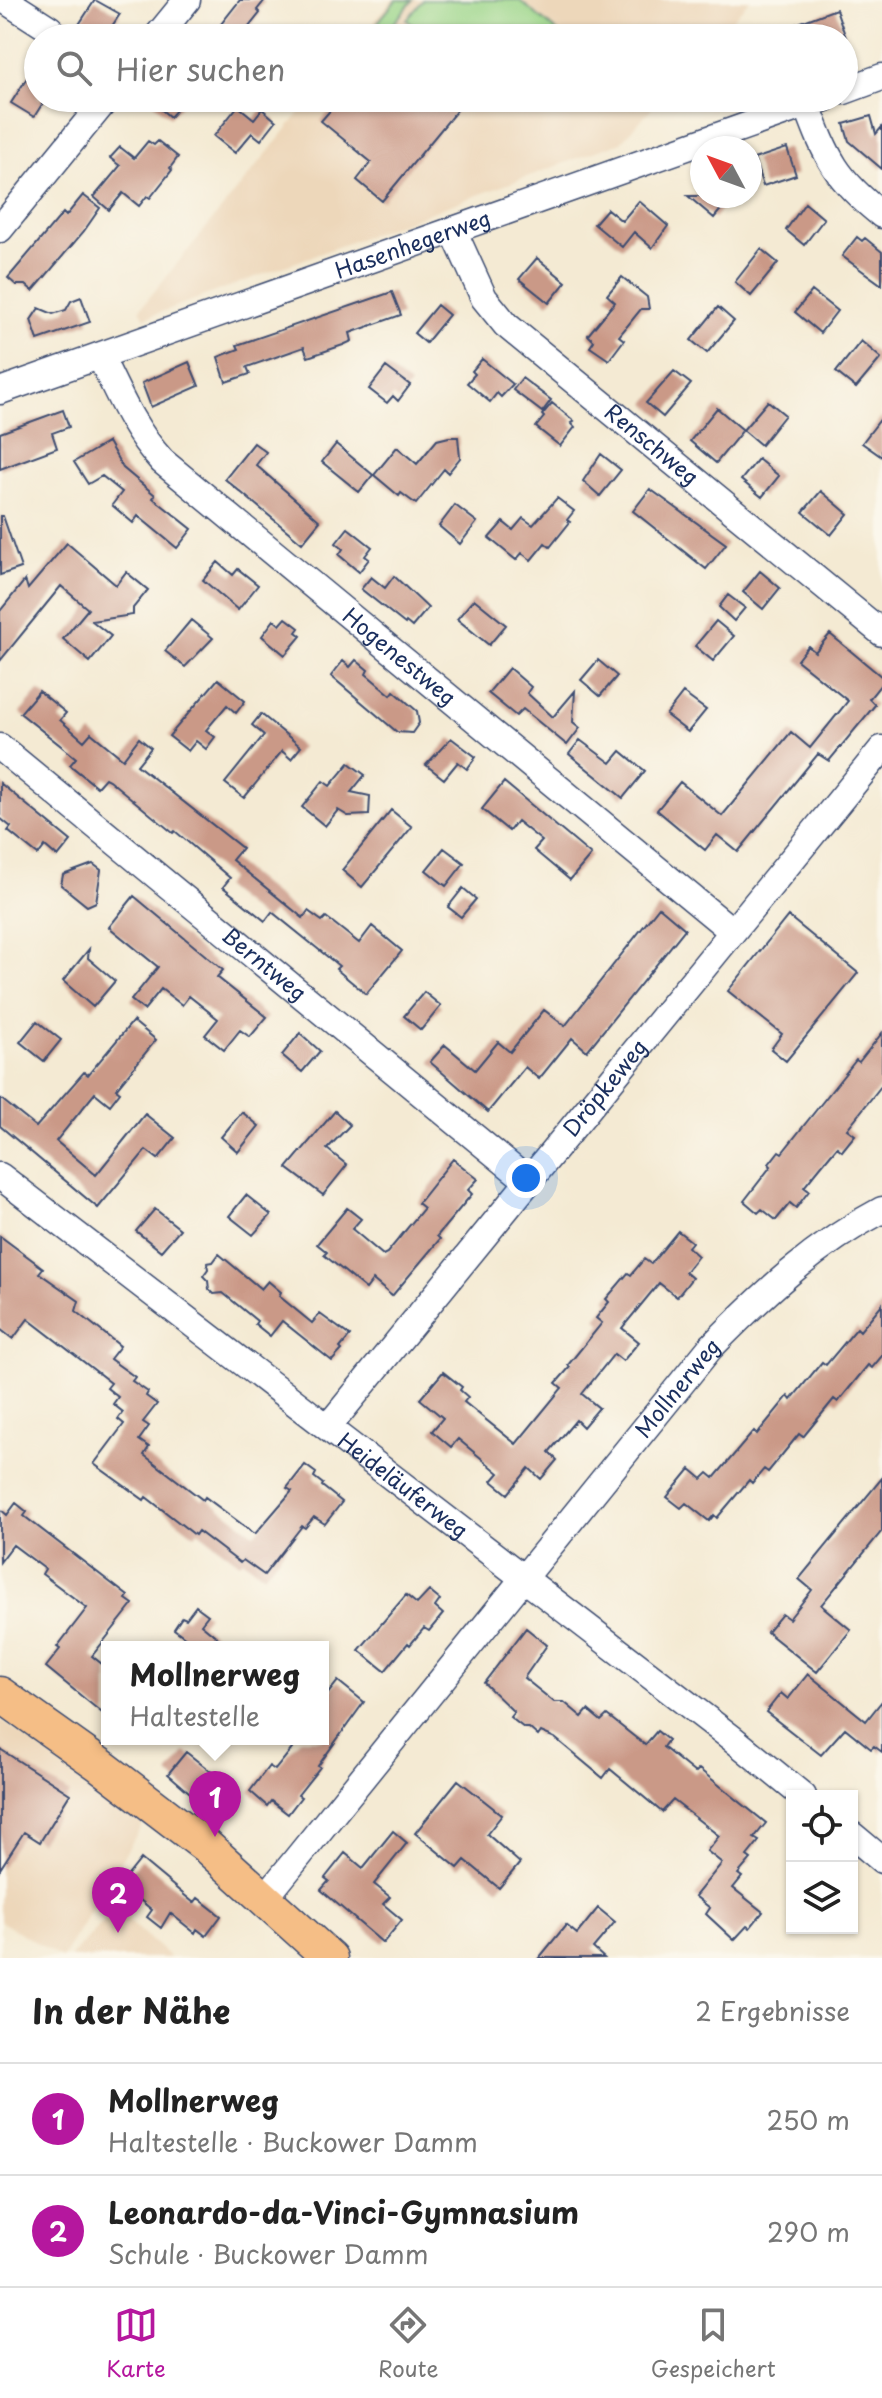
<!DOCTYPE html>
<html lang="de">
<head>
<meta charset="utf-8">
<style>
  :root { --surface:#fff; --page:#f6f6f6; --text:#222; --muted:#767676; --line:#e0e0e0; --accent:#b5179e }
  body { margin:0; font-family:"Playpen Sans",sans-serif; background:var(--page); color:var(--text) }
  .controls { position:absolute; right:24px; bottom:24px; display:grid; overflow:hidden; border-radius:0px; box-shadow:0 2px 6px #0004 }
  .controls button { width:72px; height:72px; display:grid; place-items:center; padding:0; border:0; border-bottom:2px solid var(--line); background:var(--surface); color:var(--text); font:40px sans-serif }
  .compass { position:absolute; left:690px; top:136px; width:72px; height:72px; border-radius:50%; background:var(--surface); box-shadow:0 2px 6px #0004; rotate:311deg }
  .you { position:absolute; left:526px; top:1178px; width:28px; height:28px; margin:-20px; border:6px solid #fff; border-radius:50%; background:#1a73e8; box-shadow:0 0 0 12px #1a73e833 }
  .badge { display:grid; place-items:center; width:52px; height:52px; border-radius:50%; background:var(--accent); color:#fff; font-size:26px; font-weight:700 }
  .pin { position:absolute; translate:-50% -66px; filter:drop-shadow(0 2px 4px #0008) }
  .pin::after { content:''; position:absolute; top:42px; width:28px; height:24px; background:inherit; clip-path:polygon(0 0,100% 0,50% 100%) }
  .popup { position:absolute; left:101px; top:1641px; width:228px; height:104px; box-sizing:border-box; display:grid; place-content:center; border-radius:0px; background:var(--surface); filter:drop-shadow(0 2px 6px #0005); font-size:26px; white-space:nowrap; color:var(--muted) }
  .popup b { font-size:30px; color:var(--text) }
  .popup::after { content:''; position:absolute; left:50%; top:100%; margin-left:-16px; border:16px solid transparent; border-top-color:var(--surface) }
  .list { margin:0; padding:0; list-style:none }
  h2 { display:flex; justify-content:space-between; align-items:center; height:104px; margin:0; padding:0 32px; font-size:34px }
  h2 small { font-size:26px; font-weight:400; color:var(--muted) }
  .list li { display:grid; grid-template-columns:52px 1fr auto; gap:24px; align-items:center; box-sizing:border-box; height:112px; padding:0 32px; border-top:2px solid var(--line) }
  .list b { display:block; font-size:30px; white-space:nowrap }
  .list p { margin:0; font-size:26px; white-space:nowrap; color:var(--muted) }
  .list em { font-size:26px; font-style:normal; color:var(--muted) }
  .icon { flex:none; width:44px; height:44px; fill:none; stroke:currentColor; stroke-width:2; stroke-linecap:round; stroke-linejoin:round }
  .map { position:relative; flex:none; width:882px; height:1958px; overflow:hidden }
  .search { position:absolute; background:var(--surface); box-shadow:0 2px 6px #0004; left:24px; right:24px; top:24px; height:88px; display:flex; align-items:center; gap:20px; box-sizing:border-box; padding:0 28px; border-radius:44px; color:var(--muted); font-size:30px }
  .sheet { height:328px; background:var(--surface) }
  nav { display:flex; justify-content:space-around; align-items:center; box-sizing:border-box; height:112px; border-top:2px solid var(--line); background:var(--surface); font-size:22px; color:var(--muted) }
  nav a { display:grid; justify-items:center; gap:4px }
  nav .on { color:var(--accent) }
  .map>svg:first-child { display:block }
  .built { fill:#edd7ba }
  .green { fill:#9bd589; stroke:#5b8274; stroke-width:2 }
  .building { fill:#ca9987 }
  .lines { fill:none; stroke-linecap:round; stroke-linejoin:round }
  .minor-casing { stroke:#3c4b70; stroke-width:29 }
  .major-casing { stroke:#3c4b70; stroke-width:37 }
  .minor { stroke:#fff; stroke-width:26 }
  .major { stroke:#f5be86; stroke-width:34 }
  .labels { text-anchor:middle; stroke-width:7; stroke-linejoin:round; paint-order:stroke }
  .street-label { font-size:22px; fill:#1b2f5e; stroke:#fbf7ec }
</style>
</head>
<body>
<div class="map">
<svg width="882" height="1958" viewBox="0 0 882 1958">
  <rect width="100%" height="100%" fill="#fbf7ec"/>
  <filter id="ink" filterUnits="userSpaceOnUse"><feTurbulence type="fractalNoise" baseFrequency=".0125" numOctaves="2"/><feDisplacementMap in="SourceGraphic" scale="16" xChannelSelector="R" yChannelSelector="G"/><feConvolveMatrix kernelMatrix="1 2 1 2 8 2 1 2 1" color-interpolation-filters="sRGB"/></filter>
  <filter id="wash" filterUnits="userSpaceOnUse"><feTurbulence type="fractalNoise" baseFrequency=".006" numOctaves="4" result="noise"/><feDisplacementMap in="SourceGraphic" scale="32" xChannelSelector="R" yChannelSelector="G"/><feGaussianBlur stdDeviation="1.8" result="paint"/><feColorMatrix in="noise" values="0 0 0 0 0 0 0 0 0 0 0 0 0 0 0 0 0 1.4 0 .05"/><feComposite in="paint" operator="in"/></filter>
  <g filter="url(#wash)">
    <rect width="100%" height="100%" fill="#f4ead3"/>
    <!-- built -->
    <path class="built" d="M392,0H750L715,38H361Z
      M312,98H661L621,142L145,318L140,309Z
      M0,1719L143,1824L62,1958L0,1921Z
      M115,1908L171,1958H70Z"/>
    <!-- green -->
    <path class="green" d="M396,0H413L382,38H365Z
      M423,0H519L565,38H429L407,20Z"/>
    <g id="blocks">
      <!-- building -->
      <path class="building" d="M95,0L120,14L104,38H96L78,26Z
        M240,0H265L257,10L260,13L240,38H210Z
        M836,9L846,38H794L790,26Z
        M38,61V98H46L34,117L11,103Z
        M148,98H187L170,117Z
        M341,98H467L382,201L357,180L371,162L321,121Z
        M238,106L254,119L262,109L276,121L261,140L252,133L235,153L214,136Z
        M871,116L876,134L882,127V169L849,141L844,124Z
        M148,141L154,145L158,141L178,157L170,168L172,170L150,198L147,196L139,206L123,193L109,210L94,197L120,166L110,158L120,147L134,158Z
        M787,148L796,175L763,186L754,159Z
        M83,195L100,208L84,231L33,291L26,285H16L8,278L63,213L66,216Z
        M688,196H732L714,218Z
        M639,201L668,226L652,248L634,232L622,247L594,224L607,209L622,221Z
        M805,203L824,219L804,245L786,230Z
        M857,237L862,241L865,238L882,252V285L842,256Z
        M761,249L778,263L751,296L735,282Z
        M537,258L566,282L549,303L519,279Z
        M622,277L647,297L649,309H641L619,336L624,340L609,360L590,347L594,341L588,335L615,302L607,295Z
        M812,291L837,311L820,333L795,312Z
        M392,292L401,315L350,333L352,341L343,345L308,357L304,347L247,367L250,374L226,382L218,357L239,349L237,345Z
        M81,297L90,322L38,340L31,320L39,308L53,314L66,310L71,301Z
        M437,305L449,315L426,343L414,333Z
        M718,307L734,321L707,353L691,340Z
        M861,341L881,358L856,388L836,372Z
        M482,359L513,384L501,397L497,393L490,402L467,383L475,374L472,371Z
        M189,362L199,386L151,407L142,383Z
        M386,367L410,385L398,401L393,396L387,403L369,389Z
        M674,371L691,384L663,417L646,403Z
        M522,378L551,400L542,412L513,390Z
        M768,401L785,415L761,445L743,430Z
        M552,403L574,421L571,423L575,427L560,446L536,427L544,417L542,415Z
        M717,408L743,430L716,463L690,441Z
        M63,410L69,427L52,433L57,448L0,469V433Z
        M882,417V457L862,443Z
        M449,437H458L460,458L448,473L444,469L416,504L401,493L399,496L374,475L397,447L417,464L437,440Z
        M108,442L123,468L155,495L153,498L192,529L177,548L138,516L133,523L112,505L122,492L102,476L88,484L74,462Z
        M254,443L266,452L256,465L320,521L302,543L225,479Z
        M336,444L373,475L359,492L322,462Z
        M601,454L621,470L600,496L583,481Z
        M758,459L779,476L762,497L741,480Z
        M650,489L726,544L706,569L633,511Z
        M821,491L848,514L831,535L803,512Z
        M557,498L574,511L567,520L570,522L550,547L545,543L531,560L522,553L516,560L489,538L503,522L513,530L523,518L533,525Z
        M455,505L477,522L460,544L439,526Z
        M0,516H3L21,568L0,575Z
        M348,528L372,547L365,556L369,559L359,572L339,555L343,549L336,543Z
        M67,543L116,585L126,572L148,590L133,608V615L92,621L111,636L90,662L63,639L88,609L61,586L0,661V611L25,580L28,589Z
        M218,562L233,575L238,569L258,585L238,610L203,580Z
        M760,571L780,588L763,609L743,592Z
        M394,576L428,608L412,627L406,622L405,624L361,589L371,577L385,588Z
        M728,595L745,608L734,621L719,607Z
        M474,599L506,625L489,645L457,619Z
        M286,618L299,628L296,632L301,636L285,655L262,636L274,620L280,625Z
        M191,620L213,638L185,667L165,651Z
        M716,621L734,636L713,661L695,646Z
        M830,634L882,677V683L869,699L875,705L829,761L818,754L738,852L717,835L705,850L657,810L680,782L722,816L791,732L810,748L848,701L797,660L808,646L815,652Z
        M356,660L368,670L366,674L391,695L394,691L417,711L419,723L412,733L397,732L331,676L343,661L350,667Z
        M598,660L617,676L600,696L581,680Z
        M509,668L531,687L527,693L553,717L575,691L573,722L580,728L567,745L523,709L516,716L488,693Z
        M218,679L245,701L236,713L227,705L206,730L215,737L206,749L196,741L188,751L169,736Z
        M39,691L66,713L60,720L84,741L91,733L123,759L139,738L151,748L137,765L242,848L232,860L303,918L308,911L322,921L326,917L359,943L372,926L402,951L366,994L336,969L339,966L272,912L265,921L223,887L230,878L175,831L173,833L109,780L105,778L97,787L70,765L76,758L20,713Z
        M683,693L706,710L688,732L666,715Z
        M261,714L301,747L291,759L282,751L244,798L225,783L264,735L252,725Z
        M451,738L476,757L467,769L458,762L444,779L426,765Z
        M580,740L611,763L621,751L645,771L623,798L569,754Z
        M349,763L365,775L351,792L370,796L369,815L348,816L338,810L325,826L302,807L323,781L330,786Z
        M504,782L591,855L570,880L534,850L542,841L517,821L509,831L482,809Z
        M0,783L71,841L58,857L45,846L38,855L8,831L11,827L0,818Z
        M391,810L412,827L362,887L342,870Z
        M444,848L464,863L446,886L426,870Z
        M93,864L101,870L96,902L87,906L61,885L63,875Z
        M463,888L476,899L461,917L448,907Z
        M134,896L223,970L217,977L267,1017L250,1037L240,1030L224,1050L205,1035L218,1019L189,996L182,1005L161,989L144,1010L131,1000L158,967L109,927Z
        M659,907L685,929L587,1051L572,1038L539,1079L525,1067L488,1112L430,1062L445,1045L475,1070L498,1042L510,1052L544,1010L565,1026Z
        M788,916L858,973L786,1061L771,1049L782,1034L728,991Z
        M89,949L88,958L115,981L93,1007L63,981Z
        M424,992L441,1006L421,1030L404,1016Z
        M37,1021L61,1040L44,1061L20,1042Z
        M133,1021L156,1040L116,1089L120,1092L110,1105L95,1093L56,1141L96,1175L145,1114L175,1138L158,1159L146,1150L98,1208L0,1126V1098L36,1127L84,1072L88,1075Z
        M300,1033L320,1051L302,1072L282,1055Z
        M882,1033V1085L847,1129L855,1135L842,1151L837,1147L822,1165L804,1187L809,1191L796,1208L790,1203L776,1220L762,1209L758,1213L744,1201L771,1166L769,1164L779,1151L782,1153L856,1060L859,1062Z
        M335,1111L350,1125L327,1149L347,1165L323,1195L287,1168Z
        M242,1112L259,1126L238,1152L221,1137Z
        M453,1159L478,1179L468,1190L472,1194L437,1236L440,1239L392,1296L373,1280L366,1289L324,1255L327,1252L317,1244L347,1208L361,1219L352,1229L383,1255L387,1253L424,1208L418,1203Z
        M246,1195L271,1215L253,1235L229,1216Z
        M155,1209L180,1229L161,1251L136,1231Z
        M678,1231L692,1242L688,1247L698,1256L685,1272L692,1278L677,1297L659,1283L622,1328L639,1342L623,1361L614,1354L582,1394L599,1408L583,1427L576,1420L549,1452L557,1460L541,1479L529,1468L508,1494L492,1481L499,1473L458,1439L451,1447L432,1431L443,1418L420,1399L443,1372L462,1387L460,1390L468,1397L464,1402L516,1444L562,1388L556,1383L570,1367L568,1365L602,1323L596,1318L609,1302L606,1299L628,1273L631,1275L644,1259L651,1264Z
        M0,1236L43,1268L39,1273L79,1301L76,1311L120,1346L110,1359L135,1377L132,1381L148,1392L146,1396L157,1404L143,1422L149,1426L139,1440L149,1447L144,1455L203,1500L205,1497L255,1534L292,1491L287,1488L305,1465L316,1473L314,1477L323,1484L322,1486L342,1502L325,1524L314,1517L305,1528L302,1526L264,1575L243,1560L240,1563L198,1531L195,1535L146,1497L144,1500L94,1464L124,1424L118,1419L123,1412L113,1404L118,1397L107,1388L111,1383L28,1319L13,1339L0,1329Z
        M219,1254L261,1289L268,1281L281,1292L279,1296L312,1323L320,1314L350,1336L340,1348L342,1350L332,1361L282,1321L270,1336L255,1324L257,1321L223,1293L214,1294L209,1289L208,1281L203,1276L208,1269L207,1263L213,1262Z
        M882,1304V1356L872,1368L868,1365L838,1402L834,1399L803,1437L799,1434L768,1472L764,1469L752,1483L749,1480L717,1518L714,1515L709,1521L686,1503L681,1508L667,1497L690,1469L702,1479L708,1473L714,1478L754,1431L757,1434L788,1396L791,1400L822,1362L826,1365L857,1328L860,1331Z
        M882,1478V1531L821,1605L851,1630L817,1672L767,1632L782,1614L789,1619L812,1590L799,1579Z
        M16,1503L27,1512L24,1516L128,1596L126,1599L133,1604L92,1656L107,1668V1717L46,1667L60,1649L57,1647L87,1608L42,1574L45,1569L13,1545L0,1562V1509L7,1515Z
        M429,1591L440,1600L435,1607L443,1614L429,1631L424,1628L410,1645L408,1643L385,1671L359,1650L406,1595L417,1604Z
        M196,1606L208,1615L201,1624L229,1647H180L186,1638L174,1629L182,1617L186,1619Z
        M526,1628L547,1645L524,1678L554,1702H564L582,1717L588,1710L601,1721L607,1715L645,1745L657,1731L668,1740L663,1747L695,1773L699,1769L766,1823L754,1838L759,1841L747,1856L751,1859L738,1874L742,1877L733,1888L763,1912L750,1928L747,1926L734,1940L706,1914L710,1908L695,1896L722,1863L707,1851L719,1836L673,1800L662,1812L610,1769L603,1778L555,1738L541,1732L538,1736L529,1728H524L510,1717L514,1712L484,1683Z
        M808,1674L866,1721L882,1701V1752L874,1746L871,1749L845,1728L821,1755L766,1712L781,1693L788,1699Z
        M338,1681L364,1702L318,1766L320,1767L298,1795L301,1797L288,1814L271,1801L267,1806L250,1791L269,1766L275,1770L300,1739H323V1700Z
        M0,1749L70,1794L40,1842L24,1832L0,1869Z
        M186,1752L215,1775L196,1798L168,1774Z
        M458,1780L502,1815L487,1834L520,1863L499,1888L465,1860L458,1868L415,1833Z
        M393,1831L407,1843L374,1884L390,1897L383,1904L402,1920L383,1943L321,1890L329,1881L325,1878L345,1853L363,1868Z
        M141,1859L194,1903L198,1898L221,1916L206,1936L197,1929L195,1933L170,1913L161,1928L147,1917L152,1910L121,1884Z
        M598,1908L615,1922L593,1948L604,1958H539L566,1925L577,1934Z"/>
    </g>
  </g>
  <g filter="url(#ink)">
    <use href="#blocks" fill-opacity="0" stroke="#3c4b70" stroke-width="2"/>
    <g class="lines">
      <defs>
        <g id="minor">
          <path d="M5,0L50,29"/>
          <path d="M156,38L187,0"/>
          <path d="M844,91L882,77"/>
          <path d="M807,105C827,159 836,179 882,215"/>
          <path d="M0,229L107,98"/>
          <path id="s1" d="M453,230L484,298L506,325L882,633"/>
          <path id="s2" d="M100,356C118,393 134,431 162,461L732,931"/>
          <path id="s3" d="M0,391L825,98"/>
          <path id="s4" d="M0,747L528,1181"/>
          <path id="s5" d="M0,1176L733,1739L803,1796"/>
          <path id="s6" d="M328,1427L882,749"/>
          <path d="M852,1835L882,1860"/>
          <path id="s7" d="M265,1898L710,1348C762,1295 815,1245 882,1210"/>
        </g>
        <path id="major" d="M0,1694L100,1765L206,1846L330,1958"/>
      </defs>
      <!-- minor casing -->
      <use href="#minor" class="minor-casing"/>
      <!-- major casing -->
      <use href="#major" class="major-casing"/>
      <!-- minor -->
      <use href="#minor" class="minor"/>
      <!-- major -->
      <use href="#major" class="major"/>
    </g>
  </g>
  <g class="labels">
    <!-- street labels -->
    <g class="street-label">
      <text dy="8" stroke="none"><textPath href="#s3" startOffset="438">Hasenhegerweg</textPath></text>
      <text dy="8" stroke="none"><textPath href="#s1" startOffset="298">Renschweg</textPath></text>
      <text dy="8" stroke="none"><textPath href="#s2" startOffset="430">Hogenestweg</textPath></text>
      <text dy="8" stroke="none"><textPath href="#s4" startOffset="342">Berntweg</textPath></text>
      <text dy="8" stroke="none"><textPath href="#s6" startOffset="438">Dröpkeweg</textPath></text>
      <text dy="8" stroke="none"><textPath href="#s7" startOffset="656">Mollnerweg</textPath></text>
      <text dy="8" stroke="none"><textPath href="#s5" startOffset="508">Heideläuferweg</textPath></text>
    </g>
  </g>
</svg>
<div class="controls">
<button><svg class="icon" aria-label="locate" viewBox="0 0 24 24"><circle cx="12" cy="12" r="6"/><path d="M12 2v4M12 18v4M2 12h4M18 12h4"/></svg></button>
<button><svg class="icon" aria-label="layers" viewBox="0 0 24 24"><path d="M12 4l9 5-9 5-9-5zM3 14l9 5 9-5"/></svg></button>
</div>
<svg class="compass" viewBox="-18 -18 36 36"><path d="M0-13l5 13h-10z" fill="#e53935"/><path d="M0 13l5-13h-10z" fill="#767676"/></svg>
<div class="you"></div>
<div class="pin badge" style="left:215px;top:1837px">1</div>
<div class="popup"><b>Mollnerweg</b>Haltestelle</div>
<div class="pin badge" style="left:118px;top:1933px">2</div>
<div class="search"><svg class="icon" aria-label="search" viewBox="0 0 24 24"><circle cx="10" cy="10" r="6"/><path d="M15 15l6 6"/></svg>Hier suchen</div>
</div>
<section class="sheet">
<h2>In der Nähe<small>2 Ergebnisse</small></h2>
<ul class="list">
<li><span class="badge">1</span><div><b>Mollnerweg</b><p>Haltestelle · Buckower Damm</p></div><em>250 m</em></li>
<li><span class="badge">2</span><div><b>Leonardo-da-Vinci-Gymnasium</b><p>Schule · Buckower Damm</p></div><em>290 m</em></li>
</ul>
</section>
<nav>
<a class="on"><svg class="icon" aria-label="map" viewBox="0 0 24 24"><path d="M3 6l6-2 6 2 6-2v14l-6 2-6-2-6 2zM9 4v14M15 6v14"/></svg>Karte</a>
<a><svg class="icon" aria-label="directions" viewBox="0 0 24 24"><path d="M12 3l9 9-9 9-9-9zM9 14v-3h6M13 9l2 2-2 2"/></svg>Route</a>
<a><svg class="icon" aria-label="saved" viewBox="0 0 24 24"><path d="M7 4h10v16l-5-4-5 4z"/></svg>Gespeichert</a>
</nav>
</body>
</html>
